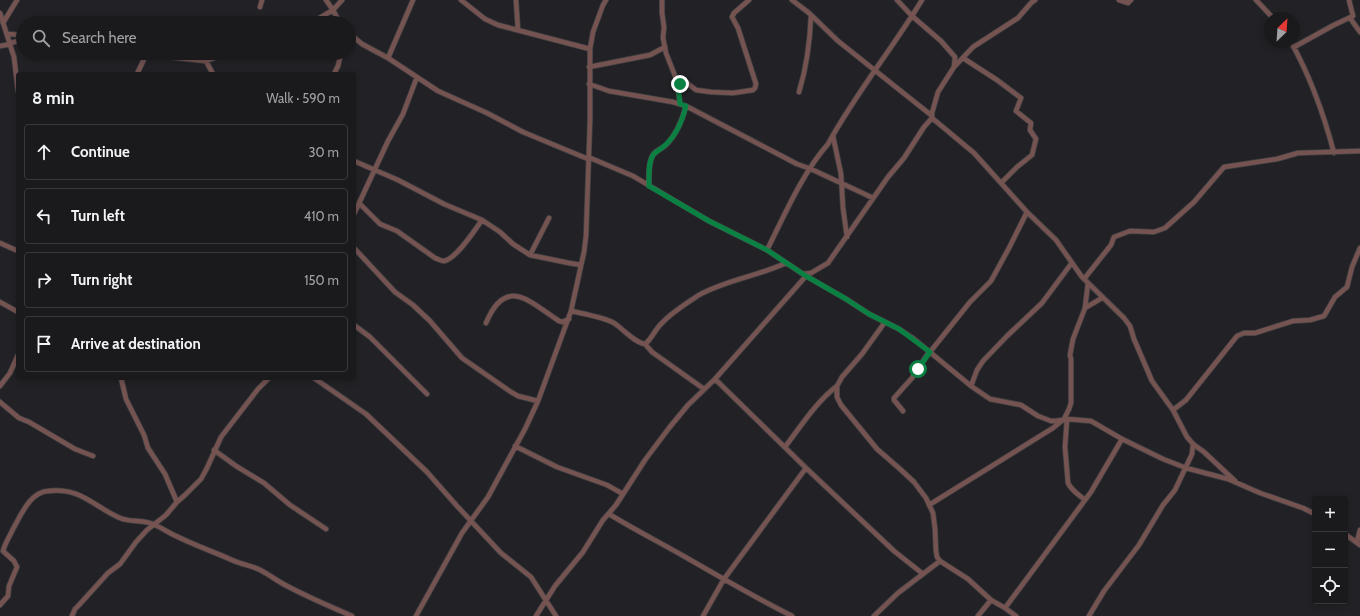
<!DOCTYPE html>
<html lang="en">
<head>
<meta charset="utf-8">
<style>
  :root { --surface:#1a1a1c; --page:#232325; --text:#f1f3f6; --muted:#9fa1a3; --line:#38383b }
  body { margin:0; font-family:Cabin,sans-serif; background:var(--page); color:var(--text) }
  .controls { position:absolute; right:12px; bottom:12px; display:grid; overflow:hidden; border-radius:4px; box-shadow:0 2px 6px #0003 }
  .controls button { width:36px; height:36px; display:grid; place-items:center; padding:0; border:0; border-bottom:1px solid var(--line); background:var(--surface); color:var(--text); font:20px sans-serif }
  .compass { position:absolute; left:1264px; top:12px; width:36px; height:36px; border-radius:50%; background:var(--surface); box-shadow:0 2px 6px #0003; rotate:25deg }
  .stop { position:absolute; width:12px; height:12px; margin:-9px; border:3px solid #0b8043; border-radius:50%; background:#fff }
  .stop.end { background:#0b8043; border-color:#fff; box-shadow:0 1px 4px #0008 }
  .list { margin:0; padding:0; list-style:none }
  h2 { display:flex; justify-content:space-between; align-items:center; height:52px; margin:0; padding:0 16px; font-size:17px }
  h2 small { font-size:13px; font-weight:400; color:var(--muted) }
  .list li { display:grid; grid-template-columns:26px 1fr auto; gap:12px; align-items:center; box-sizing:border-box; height:56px; margin:0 8px 8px; padding:0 8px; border:1px solid var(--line); border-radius:4px }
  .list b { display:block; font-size:15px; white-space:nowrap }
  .list em { font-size:13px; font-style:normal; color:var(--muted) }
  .icon { flex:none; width:22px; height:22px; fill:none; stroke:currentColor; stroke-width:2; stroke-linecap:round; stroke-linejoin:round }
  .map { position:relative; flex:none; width:1360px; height:616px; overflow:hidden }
  .search { position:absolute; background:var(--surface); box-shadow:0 2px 6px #0003; left:16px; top:16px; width:340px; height:44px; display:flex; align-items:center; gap:10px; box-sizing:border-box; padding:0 14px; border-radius:22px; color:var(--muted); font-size:15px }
  .panel { position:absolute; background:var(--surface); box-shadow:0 2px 6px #0003; left:16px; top:72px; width:340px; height:308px; border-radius:4px }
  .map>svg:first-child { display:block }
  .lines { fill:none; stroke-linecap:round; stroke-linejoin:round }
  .minor-casing { stroke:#3f3f43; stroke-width:6 }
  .minor { stroke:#745351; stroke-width:4.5 }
  .route { stroke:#0b8043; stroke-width:5 }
</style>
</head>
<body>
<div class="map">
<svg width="1360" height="616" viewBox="0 0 1360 616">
  <rect width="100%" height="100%" fill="#222226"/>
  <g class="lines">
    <defs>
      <path id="minor" d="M326,0L333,10L340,23
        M461,0L485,19L498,25L590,49
        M516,0L518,30
        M662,0V13L664,27L663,38L666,53L677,81L680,104
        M792,0L809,13L838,41L931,115
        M897,0L912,16L941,41L955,57L954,67L938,92L932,113V118L974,153L1027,212L1056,240L1082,277L1124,318L1130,326L1134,339L1152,381L1173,410L1187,437L1193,444L1204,452L1235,481
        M1119,0L1128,3L1131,0
        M1256,0L1273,18
        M260,7L262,0
        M0,13L14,57L18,91
        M1350,18L1360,32
        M3,23L17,0
        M311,23L333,10L342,0
        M349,33L362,44L388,58L438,91L487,113L523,132L588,159
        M7,34L23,35
        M1291,42C1310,76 1324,115 1334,153
        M10,43L23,40
        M0,46L11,44
        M1294,47L1334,25L1353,16L1349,0
        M132,53L140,56L169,57L206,61L228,53
        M388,58L413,0
        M963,58L997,80L1021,98L1016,111L1031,123L1030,130L1036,139L1032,155L1017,167L1001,183
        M206,61L213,74
        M955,66L973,47L1018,18L1031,3L1035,0
        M589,67L650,55L665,47
        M137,74L145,57
        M334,74L338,66L341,53
        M678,83H687L696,90L711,92L733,93L753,90L755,88L756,84L738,28L732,17L734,13L749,0
        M589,84L609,91L673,102L686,106L797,164L811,169L873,198
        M799,92C807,66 810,42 811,15
        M833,136L841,174L843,208L847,237
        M588,157L633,176L709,221L767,250L806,276L846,299L869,314L899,329L914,339L971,386L990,399L1021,405L1038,416L1051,421H1056L1067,419L1091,421L1122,439L1163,459L1186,468L1228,479L1260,493L1303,508L1315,514
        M354,161L398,180L444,204L482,220L500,232L513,244L530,255L569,263L581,265
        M649,186C649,176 648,163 653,155C656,150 662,149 666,145C677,134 682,121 686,106
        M360,204L380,224L397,231L435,258C438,259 441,261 444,261C456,259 475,230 482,220
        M354,214L388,141L403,114L417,77
        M0,243L18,251
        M354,248L395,292L413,305L430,321L462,358L511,392L518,396L538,401
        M767,250C784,216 803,172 828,144C856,93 892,49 922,0
        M530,255L549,218
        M803,274L811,273L828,263L888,177L904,158L924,127L932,118
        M1084,279L1111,245L1114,237L1130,231L1154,232L1165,228L1194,202L1224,167L1277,159L1298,153L1360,151
        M0,302L18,312
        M1085,308L1102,298
        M571,311C584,314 603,317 614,323C623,329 635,343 645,344C652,339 655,329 662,323C672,312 687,303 699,295C726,280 758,276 786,263
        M885,322L862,354L842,377L837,386V397L841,405L877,449L900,469L914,482L926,498L933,513L935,529L936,551L937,557L940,561L968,579L991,600L1005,608L1016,616
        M486,323C506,275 530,302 559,321L562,322L569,319
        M354,325L370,337L427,394
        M645,344L652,352L704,389
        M930,352L970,302L991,281L1009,248L1027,212
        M121,378L126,399L144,435L148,448L165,474L177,502
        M314,378L366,414L427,472L457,506L501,553L531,577L556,616
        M715,379L806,468L894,551L923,574
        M0,386L10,373L18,355
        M971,386L977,370L983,361L1007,336L1042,303L1071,264
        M0,402L19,418L29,422L75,449L93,456
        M1173,410L1186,400L1237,336L1244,333H1255L1293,321L1310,320L1324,316L1335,297L1347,287L1352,267L1360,248
        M903,411L894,400V398L912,378L929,352
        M1067,419L1065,447L1068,483C1071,490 1079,495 1085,500
        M515,446L557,467L607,485L623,494
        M785,447C801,426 816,402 837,386
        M214,450L236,466L264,483L290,505L326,529
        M929,505L1053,428L1064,419L1069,409L1071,403V359L1070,355L1073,339L1085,308L1088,283
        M609,514C635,530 661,543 687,558C722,578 756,598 792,616
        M1345,534L1360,545
        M1357,542L1360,530
        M0,605L8,596L9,586L17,567L14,561L3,551C5,543 10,536 13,529C21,515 30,492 48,491C81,487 94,507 120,518C132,523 143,519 155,525C162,528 169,533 176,536C194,545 214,552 232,560C240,564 249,565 258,569C269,574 278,582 289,587C310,598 331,607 352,616
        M1005,608L1091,492L1122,439
        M72,616L75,609L79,605L108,573L120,564L136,542L147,530L166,515L177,502L185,495L201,479L207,468L221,437L258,389L269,378
        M416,616L462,533L488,497L525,429L538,401L571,311L584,252L586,236L590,121V49L593,32L603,5L606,0
        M536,616L555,586L583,552L603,520L616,505L645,460L669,428L688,405L715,379L806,276
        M703,616L724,579L806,468
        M874,616L898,593L940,561
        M978,616L991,600
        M1089,616L1104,591L1139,545L1163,505L1175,490L1192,454L1193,444"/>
    </defs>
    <!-- minor casing -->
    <use href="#minor" class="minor-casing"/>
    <!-- minor -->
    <use href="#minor" class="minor"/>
  </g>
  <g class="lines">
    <!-- route -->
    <path class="route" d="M680,84L678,83L680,104L686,106C682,122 676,137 663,147C660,150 656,151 653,155C648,163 649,176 649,186L709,221L767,250L806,276L846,299L869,314L899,329L930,352L918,369"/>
  </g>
</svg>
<div class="controls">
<button>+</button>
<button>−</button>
<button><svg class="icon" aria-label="locate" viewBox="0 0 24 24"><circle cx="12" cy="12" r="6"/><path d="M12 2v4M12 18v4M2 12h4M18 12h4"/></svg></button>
</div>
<svg class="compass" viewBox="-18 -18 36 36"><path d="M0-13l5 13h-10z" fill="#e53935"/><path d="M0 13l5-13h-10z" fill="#9fa1a3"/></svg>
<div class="stop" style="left:918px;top:369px"></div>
<div class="stop end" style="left:680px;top:84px"></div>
<div class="search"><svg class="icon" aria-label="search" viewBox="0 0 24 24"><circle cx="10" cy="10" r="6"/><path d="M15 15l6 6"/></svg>Search here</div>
<section class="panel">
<h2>8 min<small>Walk · 590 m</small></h2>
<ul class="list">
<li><svg class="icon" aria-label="ahead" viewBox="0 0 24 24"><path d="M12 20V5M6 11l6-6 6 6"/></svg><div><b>Continue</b></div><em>30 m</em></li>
<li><svg class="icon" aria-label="left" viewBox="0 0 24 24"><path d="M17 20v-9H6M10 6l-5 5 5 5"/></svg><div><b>Turn left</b></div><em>410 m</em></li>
<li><svg class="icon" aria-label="right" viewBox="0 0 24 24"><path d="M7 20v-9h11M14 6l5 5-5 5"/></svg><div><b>Turn right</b></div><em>150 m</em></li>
<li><svg class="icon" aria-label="arrive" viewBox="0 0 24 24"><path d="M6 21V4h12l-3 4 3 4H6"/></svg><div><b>Arrive at destination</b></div></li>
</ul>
</section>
</div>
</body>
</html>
